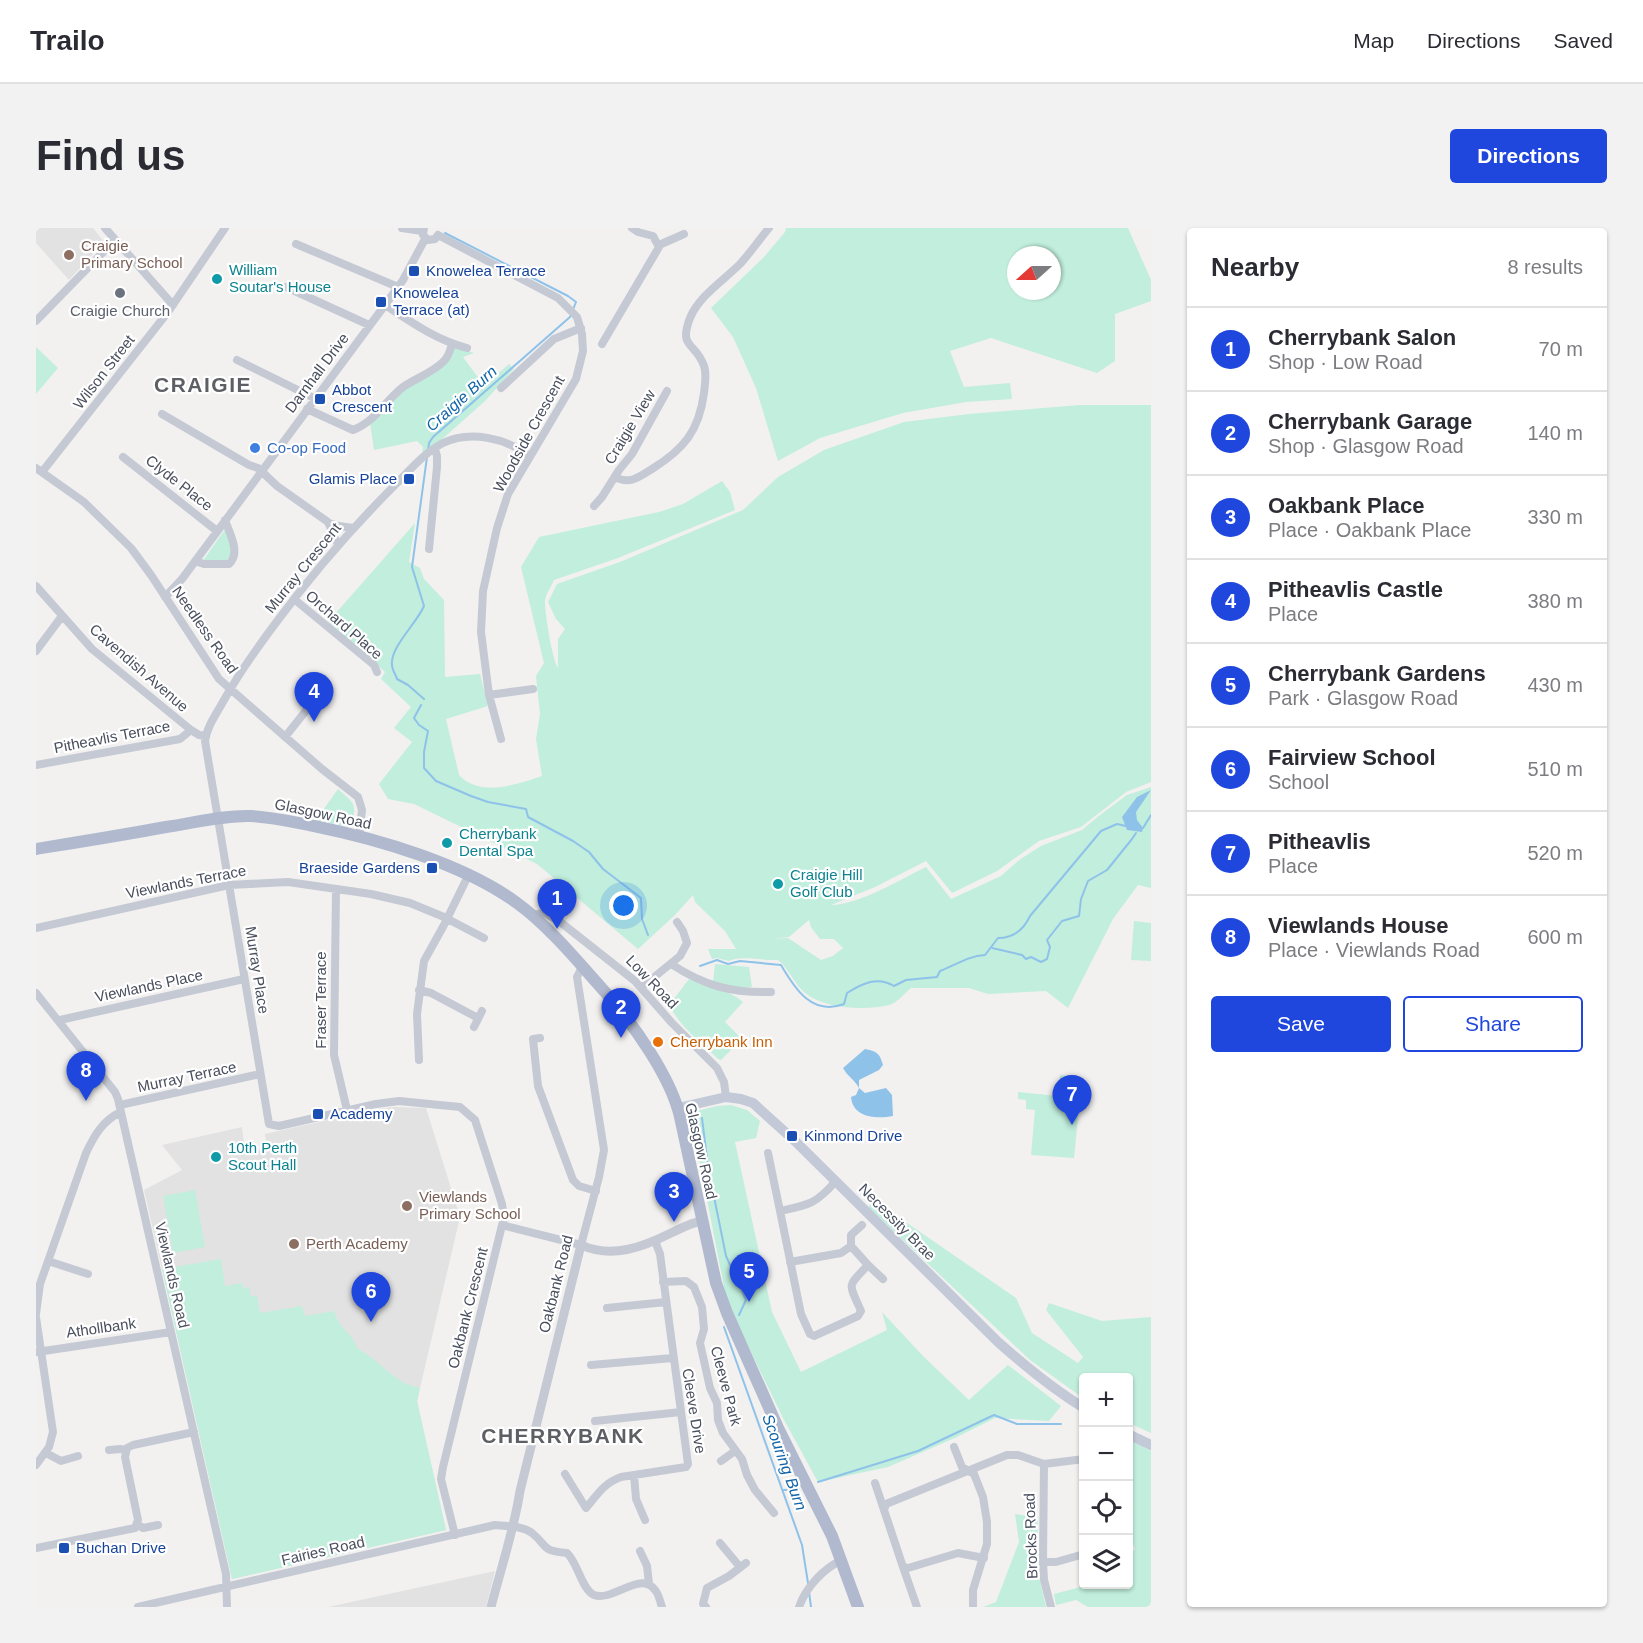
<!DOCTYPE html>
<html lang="en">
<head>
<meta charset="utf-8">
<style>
  :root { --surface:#fff; --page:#f2f2f3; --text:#2b2b33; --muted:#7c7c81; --line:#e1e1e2; --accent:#1f46dd }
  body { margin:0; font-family:Helvetica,sans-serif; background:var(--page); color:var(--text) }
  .controls { position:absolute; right:18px; bottom:18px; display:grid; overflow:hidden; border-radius:6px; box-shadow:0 2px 4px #0004 }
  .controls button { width:54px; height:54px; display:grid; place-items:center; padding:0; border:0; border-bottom:2px solid var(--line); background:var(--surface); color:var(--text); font:30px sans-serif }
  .compass { position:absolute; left:971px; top:18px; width:54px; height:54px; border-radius:50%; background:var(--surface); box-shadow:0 2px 4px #0004; rotate:249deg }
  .you { position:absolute; left:588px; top:678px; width:21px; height:21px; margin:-15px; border:4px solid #fff; border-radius:50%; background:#1a73e8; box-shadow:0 0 0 9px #1a73e833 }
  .badge { display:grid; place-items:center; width:39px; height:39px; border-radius:50%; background:var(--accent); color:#fff; font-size:20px; font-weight:700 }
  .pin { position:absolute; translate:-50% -50px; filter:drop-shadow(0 2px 3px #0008) }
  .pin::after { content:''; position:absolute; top:32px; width:21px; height:18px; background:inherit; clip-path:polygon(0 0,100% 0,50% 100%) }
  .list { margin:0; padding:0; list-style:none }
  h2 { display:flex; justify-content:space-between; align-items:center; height:78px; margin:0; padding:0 24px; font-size:26px }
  h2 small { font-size:20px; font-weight:400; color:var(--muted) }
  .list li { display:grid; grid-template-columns:39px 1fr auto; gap:18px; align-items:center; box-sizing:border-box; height:84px; padding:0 24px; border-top:2px solid var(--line) }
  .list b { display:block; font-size:22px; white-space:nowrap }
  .list p { margin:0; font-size:20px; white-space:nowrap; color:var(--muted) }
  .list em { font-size:20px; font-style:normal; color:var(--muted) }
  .actions { display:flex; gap:12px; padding:18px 24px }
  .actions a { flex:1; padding:14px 0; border:2px solid var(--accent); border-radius:6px; text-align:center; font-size:21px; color:var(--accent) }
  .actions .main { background:var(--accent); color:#fff }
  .icon { flex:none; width:33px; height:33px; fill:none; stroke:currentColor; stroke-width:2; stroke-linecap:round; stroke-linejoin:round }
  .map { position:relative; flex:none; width:1115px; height:1379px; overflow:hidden; border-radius:6px }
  header { display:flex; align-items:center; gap:36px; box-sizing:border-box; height:84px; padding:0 30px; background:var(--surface); border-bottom:2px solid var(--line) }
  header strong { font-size:28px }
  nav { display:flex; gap:33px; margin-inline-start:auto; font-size:21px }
  .intro { display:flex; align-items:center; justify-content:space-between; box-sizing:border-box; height:144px; padding:0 36px }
  h1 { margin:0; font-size:42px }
  .button { padding:15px 27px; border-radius:6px; background:var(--accent); color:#fff; font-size:21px; font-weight:700 }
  main { display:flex; gap:36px; padding:0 36px }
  aside { flex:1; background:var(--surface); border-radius:6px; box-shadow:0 2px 4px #0004 }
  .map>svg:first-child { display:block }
  .education { fill:#e3e2e2 }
  .green { fill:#c1eedd; fill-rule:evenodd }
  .water { fill:#8fc2e9 }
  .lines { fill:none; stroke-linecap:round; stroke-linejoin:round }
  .stream { stroke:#8fc2e9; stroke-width:2 }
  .minor { stroke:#c4c9d4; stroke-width:8 }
  .tertiary { stroke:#c4c9d4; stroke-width:9 }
  .secondary { stroke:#c4c9d8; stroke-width:10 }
  .primary { stroke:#b1b9ce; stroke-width:12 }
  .education-dot { fill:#8d6e63; stroke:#fff; stroke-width:2 }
  .transit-dot { fill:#1a4fb4; stroke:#fff; stroke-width:2 }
  .culture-dot { fill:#0f9aa8; stroke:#fff; stroke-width:2 }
  .worship-dot { fill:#6b7280; stroke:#fff; stroke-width:2 }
  .shop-dot { fill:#3f7fe0; stroke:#fff; stroke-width:2 }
  .food-dot { fill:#e8710a; stroke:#fff; stroke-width:2 }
  .labels { text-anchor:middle; stroke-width:4.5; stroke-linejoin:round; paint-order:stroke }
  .education-label { font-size:15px; fill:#785e54; stroke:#fff; text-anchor:start }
  .culture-label { font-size:15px; fill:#0d838f; stroke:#fff; text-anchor:start }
  .transit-label { font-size:15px; fill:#164399; stroke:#fff; text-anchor:start }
  .worship-label { font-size:15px; fill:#5b616d; stroke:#fff }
  .street-label { font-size:15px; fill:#494f5d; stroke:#fff }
  .shop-label { font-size:15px; fill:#366cbe; stroke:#fff; text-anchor:start }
  .food-label { font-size:15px; fill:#c56008; stroke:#fff; text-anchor:start }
  .water-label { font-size:16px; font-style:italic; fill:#1165a8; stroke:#fff }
  .district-label { font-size:21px; font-weight:bold; letter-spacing:1.5px; fill:#5d5f65; stroke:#fff }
</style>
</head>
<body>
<header>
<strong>Trailo</strong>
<nav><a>Map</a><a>Directions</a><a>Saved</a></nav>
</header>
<div class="intro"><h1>Find us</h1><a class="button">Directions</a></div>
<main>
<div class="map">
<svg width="1115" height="1379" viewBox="0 0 1115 1379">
  <rect width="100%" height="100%" fill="#f2f1f0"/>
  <!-- education -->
  <path class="education" d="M0,0H57L68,14L33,52L0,15Z
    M357,879L390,880L424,989L381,1173L410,1302L196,1351L108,962L146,942L126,917L206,899L209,924L231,921L229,906L341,881Z
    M459,1343L450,1379H290H292Z"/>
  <!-- green -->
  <path class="green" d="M750,0H1092L1115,52V73L1079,86V133L1061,145L955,110L914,123L928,159L974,155L976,171L930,174L867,185L784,210L742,233L720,160L697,109L675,80L728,29L749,4ZM980,27H1016V63H980Z
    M417,118L438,125L427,129L441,148L450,156L473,136L478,141L449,173L403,214L386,226L387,219L381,213L338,222L334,195L362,165L392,147Z
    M0,119L22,140L0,166Z
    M1044,177H1115V554L1090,564L1045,599L1003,613L961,643L916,665L890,633L839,659L795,677C823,677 865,651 890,639L915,671L965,648L983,632L1005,618L1046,602L1064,587L1091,567L1115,559V660L1102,657L1077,691L1032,780L1010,763L952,766L933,760H875C869,765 861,775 853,777C830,783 787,781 768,764C758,755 753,741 742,732C728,733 705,727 693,733L681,730L676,731L672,721H700L689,703L659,674L657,667L639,687L602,721L501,636L378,576L352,571L343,556L376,514L358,500L375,479L345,451L349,444L292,394L379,295L373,334L384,340L388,351L408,372L409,449L444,446L452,478L410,491L423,547C444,570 482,556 506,548L500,511L504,486L500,448L508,435L485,339L503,309L623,284L647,276L686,253L694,264L699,282L582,330L518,352C515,359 509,367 509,374C509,386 516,431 522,440V411L529,401L520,391L512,374L521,356L584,334L707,282L742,249L788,222L868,194L933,186ZM773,692L775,699L784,711H798L807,720L797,728L785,732L752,710L735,711L753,709Z
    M190,300C195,315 201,322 189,334H166Z
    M302,561C320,577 320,574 316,598L313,599L280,592Z
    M1098,693L1115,695V733L1095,732Z
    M679,736L713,739L716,759L698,760L677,754Z
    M653,751C671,759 692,761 707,774L689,794L706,811L685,832L682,831C668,817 639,795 634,776Z
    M1024,847L1046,849L1038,930L995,927L999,882L990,881V872L982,871V864L1022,868Z
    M695,877L711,882L724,893L720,910L699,914L736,1084L765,1144L851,1102L846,1084L887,1128L933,1172L972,1137L1025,1178L1013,1193L959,1190L921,1209L852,1239L782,1254L747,1190L696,1085L689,1064L655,889L657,884L681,878Z
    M159,962L169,1019L137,1025L127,968Z
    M839,973L980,1070L996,1105L1042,1135L1047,1129L1010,1082L1013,1075L1066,1093L1115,1089V1205L1093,1195L1092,1150H1048L1047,1170L994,1132L832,979Z
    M185,1031L189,1058L206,1055L207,1060L213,1059L215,1068H221L224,1085L266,1078L269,1088L298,1083C303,1101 316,1104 322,1121C346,1133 355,1154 384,1160L381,1173L410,1302L196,1351L126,1041Z
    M1093,1211L1115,1223V1379H1052L1040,1372L1020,1377L1018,1366L1052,1357L1092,1356L1093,1327L1099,1321L1097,1316Z
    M979,1286L1002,1289L1001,1340L1010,1379H947L960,1374L983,1314Z"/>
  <!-- water -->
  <path class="water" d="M1115,562L1100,584L1101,592L1107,600L1106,604L1091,602L1086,589L1101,569Z
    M829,821C840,823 844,825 847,837L843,842L823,852V860L829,865L850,860L856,867L857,888C840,891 817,890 815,869L820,867L823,860C819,852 811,848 807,840Z"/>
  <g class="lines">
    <!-- stream -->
    <path class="stream" d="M392,223L393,215L397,209L534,89L540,74L532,68L409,5
      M388,471L372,457L361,451C360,447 356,442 356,437C354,419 381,395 388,378L376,339L391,229
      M385,477L378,490L383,497L392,503L388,524V540L400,553L435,568L452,574L490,581L492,589L537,613L553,624L567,641L605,670L606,691L612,707
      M1107,600L1115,587
      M956,720L986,727L990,731L995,729L1005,734L1011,731L1014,719L1011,712L1026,693L1043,688L1045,671L1052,653L1071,642L1096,611L1100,605
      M664,738L681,732L692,736L704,733L745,737C759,761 776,788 808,776L811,765C827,755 842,748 858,758L870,752L901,749L904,743C920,737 932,728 949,727L962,710C978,710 988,701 994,688L1065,603L1081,596L1090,598
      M666,890L672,939L690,1028L710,1072L703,1087
      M688,1099L766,1317L772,1355
      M782,1254L882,1223L958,1187L981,1196H1025
      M748,1262L763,1261
      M773,1364L775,1379"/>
    <!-- minor -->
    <path class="minor" d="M69,0L137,77
      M366,0L386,3
      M388,0L387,7L392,12L399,11L402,7
      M402,7L522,70L541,89L546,106L547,123L540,151L472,266L461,300L447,363L445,404L453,467L465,511
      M260,16L362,59
      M623,17L648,6
      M250,59L333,97
      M349,77C375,94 400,112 431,120
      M0,93L79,12
      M566,116L623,19L617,8L602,4L596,0
      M201,132L278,170
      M465,160L518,111L545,100
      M271,181L317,202C339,194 349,173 367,159C380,150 396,145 408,133C413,128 414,123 416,116
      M126,186L213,237L222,240L241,258L292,294L302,317
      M87,229L181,303
      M0,240L48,274L95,320L115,347L183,451L286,541L322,569L326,582L323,608
      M6,244L132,84L189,0
      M579,249C594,257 603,249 616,241C648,221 663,203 668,165C669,156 671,146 668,138C660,114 642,121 654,90C663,68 688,52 704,36C714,25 723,12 733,0
      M558,278L566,269L583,242L596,226L631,163
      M293,295L303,298L317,300
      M393,321L401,239V228L399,221
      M159,333L168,336H193C205,325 194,306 189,292
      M0,358L56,421L155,502L163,507L170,508
      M129,369L146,351L349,77L367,52L389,11
      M258,371L338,437L341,444
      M0,423L26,388
      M453,467L497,461
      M249,509L280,470
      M0,537L144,511L155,502
      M300,661L298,827L311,882
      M497,687L508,685L523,693L599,753L636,795L681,840L688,854L690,869
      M0,700L193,657L252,654L335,666L374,675L408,689L448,710
      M635,736C669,758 695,765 735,764
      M606,759L644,728L651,715L647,703L641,694
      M383,762L395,765L442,790
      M0,765L79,864L82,871L190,1346L191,1379
      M24,792L208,751
      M438,799L446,783
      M504,810L497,811L502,858L537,952L543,958L560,963
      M383,832L381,786L388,733L408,697L432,648
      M84,877L224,846
      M732,925L744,983
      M799,954C780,976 772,977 744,983L765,1086L774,1106L778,1108L822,1088L825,1083C812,1053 811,1060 832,1037L847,1051
      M466,997L545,1017L563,949L568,922L541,749L546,739
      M815,1018V1007L826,997
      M12,1033L52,1046
      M754,1034L805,1025L815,1018L832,1037
      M627,1054L650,1053L658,1059L666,1079L668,1101L664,1115L674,1160L681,1175L682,1192L687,1205L706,1231L711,1247L719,1262L738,1285
      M571,1080L630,1074
      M0,1086L4,1056L50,925C58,908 67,892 85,884
      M0,1089L17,1204L13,1219L0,1237
      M1,1124L135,1104
      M555,1137L637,1130
      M559,1193L645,1184
      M918,1219L926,1239L938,1246L947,1269L951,1294V1316L937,1362V1379
      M73,1222L84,1221L90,1222
      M10,1225L25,1233L42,1228
      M685,1233L699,1223
      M1008,1236L1007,1334L1008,1352L1015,1379
      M529,1246L550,1280C561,1267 568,1255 585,1249L650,1239L652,1236L624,1026L619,1013
      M598,1247L600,1271L609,1292
      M839,1255L848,1282
      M102,1297L107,1300L122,1297
      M419,1307L405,1251L407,1239L468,989L466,976L439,892L424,879L363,873L340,876L243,898L233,896L169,513C171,498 181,485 188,472C203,445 221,420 239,396C276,346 315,301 359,257C373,243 389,224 407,215C434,202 470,210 493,228
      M684,1315L704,1339
      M0,1320L99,1300L102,1292L89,1229L91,1220L97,1217L158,1204
      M604,1323L611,1338L613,1356
      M948,1330L922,1325L872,1340L867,1339L848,1282L850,1276L971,1227H982L1008,1236L1048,1231
      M1007,1334H1020L1048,1326
      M867,1339L881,1379
      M102,1379L459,1297C471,1298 487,1298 496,1305C513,1319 505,1323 531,1325C542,1335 546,1362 558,1367C577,1374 604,1342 619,1362C623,1366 624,1374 626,1379
      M670,1379L667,1376L671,1360L693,1348L710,1335
      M763,1379C770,1359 788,1340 806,1332"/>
    <!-- tertiary -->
    <path class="tertiary" d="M455,1379C465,1340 478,1302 484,1263L545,1017C576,1031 607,1019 635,1005C646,1000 654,995 666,993"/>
    <!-- secondary -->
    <path class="secondary" d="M642,880L690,869L705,871L717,875L759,913L962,1114C989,1138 1017,1161 1048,1180
      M1092,1206L1115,1217"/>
    <!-- primary -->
    <path class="primary" d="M0,621C43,614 87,607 130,599C158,595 187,587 215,588C237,589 257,594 278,598C342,611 428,636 481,675C514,699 543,735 570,765C597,796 635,849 644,889L680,1055L691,1085L742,1200L796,1308L822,1379"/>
  </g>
  <!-- markers -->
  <g class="education-dot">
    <circle cx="33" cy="27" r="6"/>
    <circle cx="371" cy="978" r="6"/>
    <circle cx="258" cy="1016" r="6"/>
  </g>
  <g class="transit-dot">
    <rect x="372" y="37" width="12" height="12" rx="3"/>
    <rect x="339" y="68" width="12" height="12" rx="3"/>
    <rect x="278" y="165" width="12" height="12" rx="3"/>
    <rect x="367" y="245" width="12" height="12" rx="3"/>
    <rect x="390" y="634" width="12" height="12" rx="3"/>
    <rect x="276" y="880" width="12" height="12" rx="3"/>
    <rect x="750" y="902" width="12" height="12" rx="3"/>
    <rect x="22" y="1314" width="12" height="12" rx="3"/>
  </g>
  <g class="culture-dot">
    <circle cx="181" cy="51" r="6"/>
    <circle cx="411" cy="615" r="6"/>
    <circle cx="742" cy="656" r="6"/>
    <circle cx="180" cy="929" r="6"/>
  </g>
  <circle class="worship-dot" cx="84" cy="65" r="6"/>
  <circle class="shop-dot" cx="219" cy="220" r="6"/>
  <circle class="food-dot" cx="622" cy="814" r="6"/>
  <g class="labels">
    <!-- education labels -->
    <g class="education-label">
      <text x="45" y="23">Craigie<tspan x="45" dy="17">Primary School</tspan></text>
      <text x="383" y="974">Viewlands<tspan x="383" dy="17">Primary School</tspan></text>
      <text x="270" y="1021">Perth Academy</text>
    </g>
    <!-- culture labels -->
    <g class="culture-label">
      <text x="193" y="47">William<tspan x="193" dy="17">Soutar's House</tspan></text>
      <text x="423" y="611">Cherrybank<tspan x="423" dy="17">Dental Spa</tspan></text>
      <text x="754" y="652">Craigie Hill<tspan x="754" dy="17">Golf Club</tspan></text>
      <text x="192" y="925">10th Perth<tspan x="192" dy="17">Scout Hall</tspan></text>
    </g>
    <!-- transit labels -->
    <g class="transit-label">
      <text x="390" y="48">Knowelea Terrace</text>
      <text x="357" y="70">Knowelea<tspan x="357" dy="17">Terrace (at)</tspan></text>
      <text x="296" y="167">Abbot<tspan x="296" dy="17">Crescent</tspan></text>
      <text x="361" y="256" text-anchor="end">Glamis Place</text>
      <text x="384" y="645" text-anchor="end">Braeside Gardens</text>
      <text x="294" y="891">Academy</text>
      <text x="768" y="913">Kinmond Drive</text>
      <text x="40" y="1325">Buchan Drive</text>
    </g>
    <!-- worship labels -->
    <g class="worship-label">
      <text x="84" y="88">Craigie Church</text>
    </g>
    <!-- street labels -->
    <g class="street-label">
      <text transform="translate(68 144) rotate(-52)" y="5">Wilson Street</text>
      <text transform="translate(281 145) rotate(-53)" y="5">Darnhall Drive</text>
      <text transform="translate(594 199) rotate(-59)" y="5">Craigie View</text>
      <text transform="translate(493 206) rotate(-61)" y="5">Woodside Crescent</text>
      <text transform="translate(143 255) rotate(38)" y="5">Clyde Place</text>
      <text transform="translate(267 340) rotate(-51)" y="5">Murray Crescent</text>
      <text transform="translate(308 397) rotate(41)" y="5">Orchard Place</text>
      <text transform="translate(169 402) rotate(55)" y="5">Needless Road</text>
      <text transform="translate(103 440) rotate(41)" y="5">Cavendish Avenue</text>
      <text transform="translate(76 509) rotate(-11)" y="5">Pitheavlis Terrace</text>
      <text transform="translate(287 586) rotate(12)" y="5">Glasgow Road</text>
      <text transform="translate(150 654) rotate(-11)" y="5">Viewlands Terrace</text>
      <text transform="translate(221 742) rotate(81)" y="5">Murray Place</text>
      <text transform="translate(616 754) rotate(46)" y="5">Low Road</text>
      <text transform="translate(113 758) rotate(-12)" y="5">Viewlands Place</text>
      <text transform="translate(285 772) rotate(-90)" y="5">Fraser Terrace</text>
      <text transform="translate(151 849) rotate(-12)" y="5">Murray Terrace</text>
      <text transform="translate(665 923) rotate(77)" y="5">Glasgow Road</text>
      <text transform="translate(861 994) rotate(45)" y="5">Necessity Brae</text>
      <text transform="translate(136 1047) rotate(77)" y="5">Viewlands Road</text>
      <text transform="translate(520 1056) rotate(-76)" y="5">Oakbank Road</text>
      <text transform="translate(432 1080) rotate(-76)" y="5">Oakbank Crescent</text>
      <text transform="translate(65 1100) rotate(-8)" y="5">Athollbank</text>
      <text transform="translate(690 1158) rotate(75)" y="5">Cleeve Park</text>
      <text transform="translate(658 1183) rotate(81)" y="5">Cleeve Drive</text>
      <text transform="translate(995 1308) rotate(-92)" y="5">Brocks Road</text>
      <text transform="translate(287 1323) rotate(-13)" y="5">Fairies Road</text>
    </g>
    <!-- shop labels -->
    <g class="shop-label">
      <text x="231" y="225">Co-op Food</text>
    </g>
    <!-- food labels -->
    <g class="food-label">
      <text x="634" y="819">Cherrybank Inn</text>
    </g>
    <!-- water labels -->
    <g class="water-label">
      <text transform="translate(425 170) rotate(-42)" y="6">Craigie Burn</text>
      <text transform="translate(749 1234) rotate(70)" y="6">Scouring Burn</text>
    </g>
    <!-- district labels -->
    <g class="district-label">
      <text x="167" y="164">CRAIGIE</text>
      <text x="527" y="1215">CHERRYBANK</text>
    </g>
  </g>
</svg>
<div class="controls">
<button>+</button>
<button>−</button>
<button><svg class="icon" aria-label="locate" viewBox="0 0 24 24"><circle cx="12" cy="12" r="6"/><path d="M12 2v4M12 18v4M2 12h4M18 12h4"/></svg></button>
<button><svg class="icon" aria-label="layers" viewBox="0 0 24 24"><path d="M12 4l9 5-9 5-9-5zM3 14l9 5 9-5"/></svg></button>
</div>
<svg class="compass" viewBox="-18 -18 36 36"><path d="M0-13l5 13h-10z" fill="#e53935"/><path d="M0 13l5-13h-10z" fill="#7c7c81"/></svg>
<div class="you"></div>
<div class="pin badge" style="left:521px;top:701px">1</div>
<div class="pin badge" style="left:585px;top:810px">2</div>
<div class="pin badge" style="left:638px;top:994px">3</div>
<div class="pin badge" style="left:278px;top:494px">4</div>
<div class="pin badge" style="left:713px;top:1074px">5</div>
<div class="pin badge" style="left:335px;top:1094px">6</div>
<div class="pin badge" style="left:1036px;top:897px">7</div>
<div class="pin badge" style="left:50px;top:873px">8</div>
</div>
<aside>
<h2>Nearby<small>8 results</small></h2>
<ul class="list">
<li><span class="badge">1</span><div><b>Cherrybank Salon</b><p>Shop · Low Road</p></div><em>70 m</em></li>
<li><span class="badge">2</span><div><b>Cherrybank Garage</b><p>Shop · Glasgow Road</p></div><em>140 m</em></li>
<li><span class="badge">3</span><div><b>Oakbank Place</b><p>Place · Oakbank Place</p></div><em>330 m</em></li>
<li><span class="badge">4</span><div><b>Pitheavlis Castle</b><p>Place</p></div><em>380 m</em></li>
<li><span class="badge">5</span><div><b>Cherrybank Gardens</b><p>Park · Glasgow Road</p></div><em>430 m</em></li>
<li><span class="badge">6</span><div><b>Fairview School</b><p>School</p></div><em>510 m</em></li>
<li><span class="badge">7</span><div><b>Pitheavlis</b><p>Place</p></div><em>520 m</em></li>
<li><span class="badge">8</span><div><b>Viewlands House</b><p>Place · Viewlands Road</p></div><em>600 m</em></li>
</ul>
<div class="actions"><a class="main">Save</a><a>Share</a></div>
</aside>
</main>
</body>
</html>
